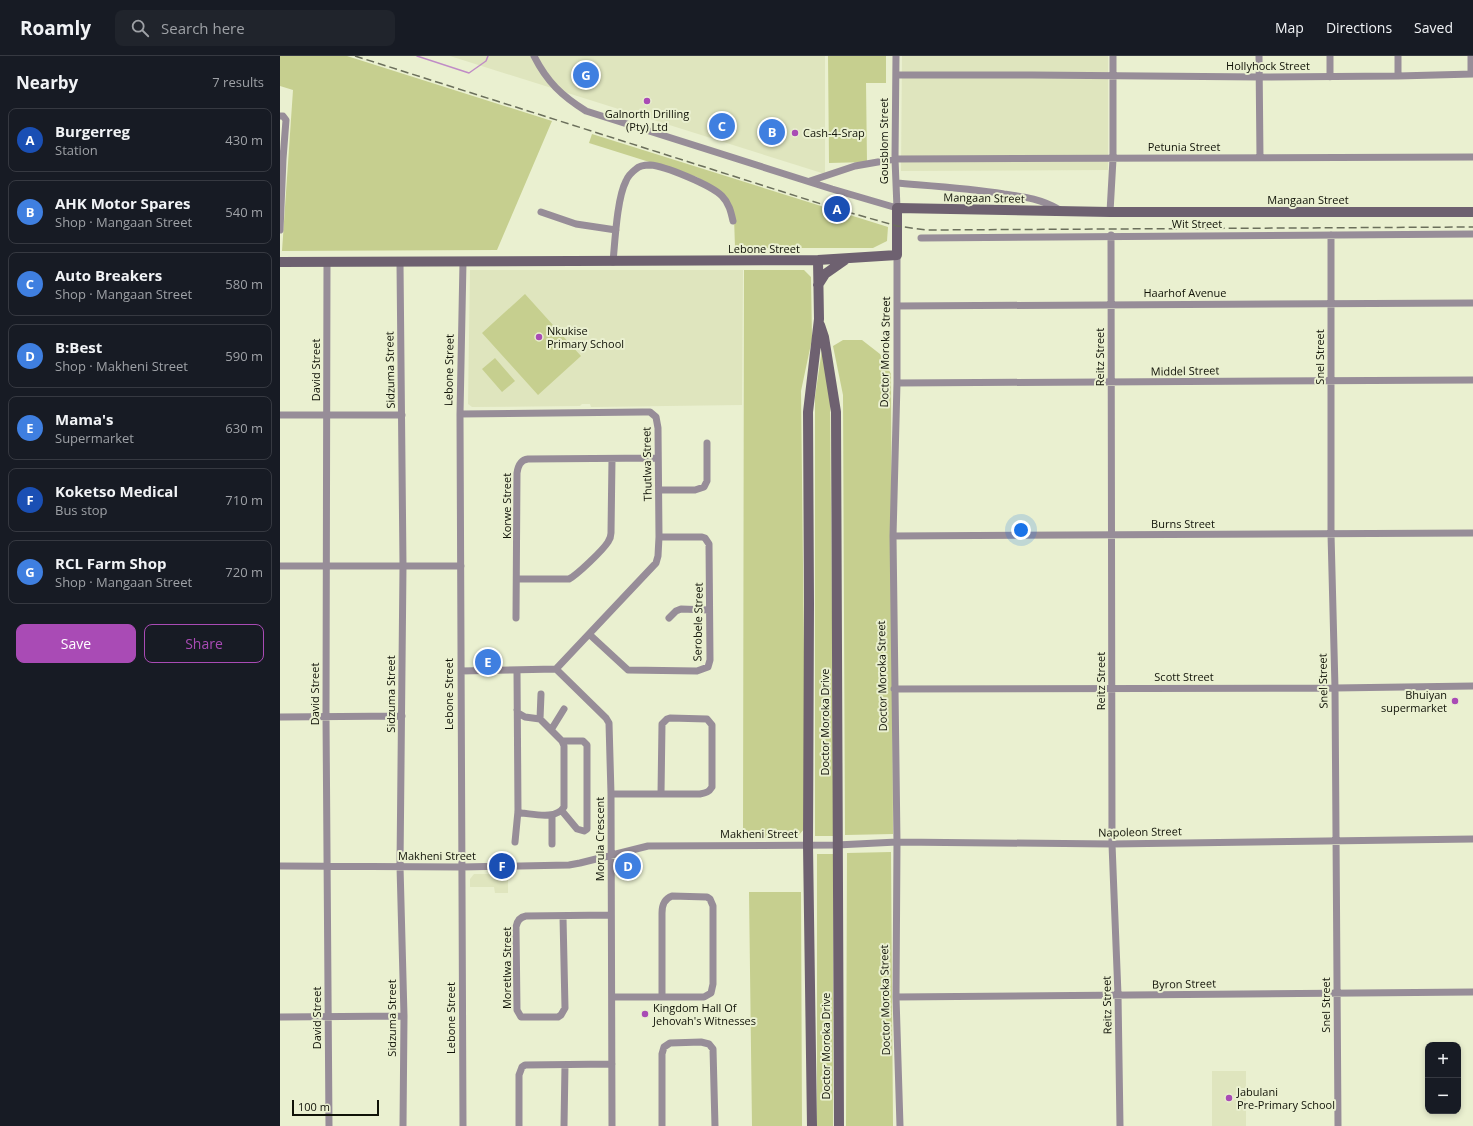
<!DOCTYPE html>
<html lang="en">
<head>
<meta charset="utf-8">
<style>
  :root { --surface:#171b24; --page:#20242c; --text:#f1f3f6; --muted:#9ea1a6; --line:#363941; --accent:#a94bb5 }
  body { margin:0; font-family:"Open Sans",sans-serif; background:var(--page); color:var(--text) }
  .controls { position:absolute; right:12px; bottom:12px; display:grid; overflow:hidden; border-radius:8px; box-shadow:0 2px 6px #0003 }
  .controls button { width:36px; height:36px; display:grid; place-items:center; padding:0; border:0; border-bottom:1px solid var(--line); background:var(--surface); color:var(--text); font:20px sans-serif }
  .scale { position:absolute; left:12px; bottom:10px; width:87px; box-sizing:border-box; padding-left:4px; border:2px solid #101207; border-top:0; font-size:11px; line-height:14px; white-space:nowrap; color:#101207; -webkit-text-stroke:3px #eaf0d0; paint-order:stroke }
  .you { position:absolute; left:741px; top:474px; width:14px; height:14px; margin:-10px; border:3px solid #fff; border-radius:50%; background:#1a73e8; box-shadow:0 0 0 6px #1a73e833 }
  .badge { display:grid; place-items:center; width:26px; height:26px; border-radius:50%; background:var(--accent); color:#fff; font-size:13px; font-weight:700 }
  .pin { position:absolute; translate:-50% -50%; border:2px solid #fff; box-shadow:0 1px 4px #0006 }
  .list { margin:0; padding:0; list-style:none }
  h2 { display:flex; justify-content:space-between; align-items:center; height:52px; margin:0; padding:0 16px; font-size:17px }
  h2 small { font-size:13px; font-weight:400; color:var(--muted) }
  .list li { display:grid; grid-template-columns:26px 1fr auto; gap:12px; align-items:center; box-sizing:border-box; height:64px; margin:0 8px 8px; padding:0 8px; border:1px solid var(--line); border-radius:8px }
  .list b { display:block; font-size:15px; white-space:nowrap }
  .list p { margin:0; font-size:13px; white-space:nowrap; color:var(--muted) }
  .list em { font-size:13px; font-style:normal; color:var(--muted) }
  .actions { display:flex; gap:8px; padding:12px 16px }
  .actions a { flex:1; padding:9px 0; border:1px solid var(--accent); border-radius:8px; text-align:center; font-size:14px; color:var(--accent) }
  .actions .main { background:var(--accent); color:#fff }
  .icon { flex:none; width:22px; height:22px; fill:none; stroke:currentColor; stroke-width:2; stroke-linecap:round; stroke-linejoin:round }
  .map { position:relative; flex:none; width:1193px; height:1070px; overflow:hidden }
  header { display:flex; align-items:center; gap:24px; box-sizing:border-box; height:56px; padding:0 20px; background:var(--surface); border-bottom:1px solid var(--line) }
  header strong { font-size:19px }
  nav { display:flex; gap:22px; margin-inline-start:auto; font-size:14px }
  .search { width:280px; height:36px; background:var(--page); display:flex; align-items:center; gap:10px; box-sizing:border-box; padding:0 14px; border-radius:8px; color:var(--muted); font-size:15px }
  main { display:flex }
  aside { flex:1; background:var(--surface) }
  .map>svg:first-child { display:block }
  .built { fill:#dfe5be }
  .green { fill:#c6cf8f }
  .lines { fill:none; stroke-linecap:round; stroke-linejoin:round }
  .stream { stroke:#c08cc6; stroke-width:1.5 }
  .street { stroke:#978d98; stroke-width:7 }
  .secondary { stroke:#6e6170; stroke-width:10 }
  .rail { stroke:#6b6f5b; stroke-width:1.5; stroke-dasharray:8 4; stroke-linecap:butt }
  .poi-dot { fill:#a94bb5; stroke:#eaf0d0; stroke-width:1.5 }
  .labels { text-anchor:middle; stroke-width:4; stroke-linejoin:round; paint-order:stroke }
  .street-label { font-size:11px; fill:#101207; stroke:#eaf0d0 }
  .poi-label { font-size:11px; fill:#101207; stroke:#eaf0d0; text-anchor:start }
</style>
</head>
<body>
<header>
<strong>Roamly</strong>
<div class="search"><svg class="icon" aria-label="search" viewBox="0 0 24 24"><circle cx="10" cy="10" r="6"/><path d="M15 15l6 6"/></svg>Search here</div>
<nav><a>Map</a><a>Directions</a><a>Saved</a></nav>
</header>
<main>
<aside>
<h2>Nearby<small>7 results</small></h2>
<ul class="list">
<li><span class="badge" style="background:#1a4fb4">A</span><div><b>Burgerreg</b><p>Station</p></div><em>430 m</em></li>
<li><span class="badge" style="background:#3f7fe0">B</span><div><b>AHK Motor Spares</b><p>Shop · Mangaan Street</p></div><em>540 m</em></li>
<li><span class="badge" style="background:#3f7fe0">C</span><div><b>Auto Breakers</b><p>Shop · Mangaan Street</p></div><em>580 m</em></li>
<li><span class="badge" style="background:#3f7fe0">D</span><div><b>B:Best</b><p>Shop · Makheni Street</p></div><em>590 m</em></li>
<li><span class="badge" style="background:#3f7fe0">E</span><div><b>Mama's</b><p>Supermarket</p></div><em>630 m</em></li>
<li><span class="badge" style="background:#1a4fb4">F</span><div><b>Koketso Medical</b><p>Bus stop</p></div><em>710 m</em></li>
<li><span class="badge" style="background:#3f7fe0">G</span><div><b>RCL Farm Shop</b><p>Shop · Mangaan Street</p></div><em>720 m</em></li>
</ul>
<div class="actions"><a class="main">Save</a><a>Share</a></div>
</aside>
<div class="map">
<svg width="1193" height="1070" viewBox="0 0 1193 1070">
  <rect width="100%" height="100%" fill="#eaf0d0"/>
  <!-- built -->
  <path class="built" d="M170,0H545V118Z
    M622,0H828V114L621,115Z
    M190,214H463L462,349L311,351L310,348H302L300,350L192,351L188,348Z
    M194,818H228V837H215L214,831H190V823Z
    M932,1015H966V1070H932Z"/>
  <!-- green -->
  <path class="green" d="M0,0H67L272,65L217,194L2,195L13,34L0,30Z
    M548,0H606V27H586L587,106L549,107Z
    M312,78L608,171L607,185L593,192H455L454,161L443,137L417,121L309,87Z
    M464,214H524L531,221L532,283L521,335L526,771L517,781L463,782Z
    M245,238L301,300L258,339L202,277Z
    M563,284H582L600,298L611,318L613,778L565,779L563,339L553,290Z
    M542,293L550,341L554,780H535V341Z
    M215,302L235,325L222,336L202,313Z
    M611,796L613,1070H566L567,797Z
    M537,798H553V1070H537Z
    M469,836H521L522,1070H472Z"/>
  <g class="lines">
    <!-- stream -->
    <path class="stream" d="M137,0L189,17L206,5L208,0"/>
    <!-- street -->
    <path class="street" d="M254,0C267,26 282,40 306,55L552,133L617,152L615,103L616,0
      M979,0L980,102
      M1050,0V21
      M1191,0V18
      M616,19H752L980,21L1118,20L1193,18
      M1118,20V0
      M0,60H3L6,64L3,103
      M0,98L3,103L0,174
      M530,125L575,110L615,103L1193,101
      M616,127C652,130 688,132 724,138C745,141 761,143 780,154
      M261,156L296,168L336,174
      M830,156L833,103V0
      M831,179L832,788L838,939L840,1070
      M1051,179V478L1055,632L1058,1070
      M641,182L1193,178
      M617,199V327L613,480L617,786L616,941L620,1070
      M47,205L46,660L49,1070
      M183,206L180,358L183,1070
      M333,206C335,185 337,142 346,125C348,120 352,116 356,113C359,110 365,109 370,109C385,110 431,129 442,140C449,147 451,156 453,165
      M120,207L123,510L120,810L124,960L123,1070
      M617,250L1193,247
      M617,327L1193,324
      M180,358L363,356H370L376,361L378,372L379,481L378,500L376,507L276,613
      M0,359H122
      M379,434H415L424,431L427,425V387
      M613,480L1193,477
      M0,510H181
      M237,523H289C297,519 323,494 328,486C330,483 331,480 331,477L332,403
      M236,562L237,417C238,410 240,404 248,403L378,402
      M389,562L396,555L401,553L429,554
      M309,578L348,614L417,615L428,611L430,604L429,488L425,482L422,481H379
      M181,615L276,613L326,662L329,667L331,738L332,1070
      M614,633L1055,632L1193,630
      M237,654L238,657L245,661L260,663L282,685L284,690V751C276,764 254,758 241,757L238,755
      M0,661L122,660
      M260,663L261,638
      M271,674L284,653
      M331,738H420C426,737 429,736 432,731V669L427,663L390,662L387,663L382,668L381,738
      M282,755L297,773L304,775L307,773V689L303,685H282
      M235,786L238,755L237,615
      M272,788V759
      M0,810L182,811L289,809L300,807L368,790L557,789L617,786L832,788L1193,783
      M283,861L285,952L281,959L278,961H241L237,954L236,871C237,865 240,861 246,860L331,859
      M332,941H424L431,937L433,928V850L430,843L427,841L392,840C384,843 382,849 382,857V941
      M616,941L1193,936
      M0,961L124,960
      M239,1070V1019L242,1011L245,1009L332,1008
      M284,1070L285,1009
      M382,1070V998L384,991L390,987L421,986L429,988L433,993L435,1070"/>
    <!-- secondary -->
    <path class="secondary" d="M0,206L538,204L617,199V152L830,156H1193
      M538,229L545,218L565,204
      M540,269L544,281L556,356L559,1070
      M532,1070L528,789L529,548L528,356L539,263L538,204"/>
    <!-- rail -->
    <path class="rail" d="M75,0L557,153L617,170L646,174L1193,171"/>
  </g>
  <!-- markers -->
  <g class="poi-dot">
    <circle cx="367" cy="45" r="4"/>
    <circle cx="515" cy="77" r="4"/>
    <circle cx="259" cy="281" r="4"/>
    <circle cx="1175" cy="645" r="4"/>
    <circle cx="365" cy="958" r="4"/>
    <circle cx="949" cy="1042" r="4"/>
  </g>
  <g class="labels">
    <!-- street labels -->
    <g class="street-label">
      <text x="988" y="14">Hollyhock Street</text>
      <text transform="translate(604 85) rotate(-90)" y="4">Gousblom Street</text>
      <text x="904" y="95">Petunia Street</text>
      <text transform="translate(704 142) rotate(1)" y="4">Mangaan Street</text>
      <text x="1028" y="148">Mangaan Street</text>
      <text x="917" y="172">Wit Street</text>
      <text x="484" y="197">Lebone Street</text>
      <text x="905" y="241">Haarhof Avenue</text>
      <text transform="translate(605 296) rotate(-89)" y="4">Doctor Moroka Street</text>
      <text transform="translate(820 301) rotate(-90)" y="4">Reitz Street</text>
      <text transform="translate(1040 301) rotate(-90)" y="4">Snel Street</text>
      <text transform="translate(36 314) rotate(-90)" y="4">David Street</text>
      <text transform="translate(110 314) rotate(-91)" y="4">Sidzuma Street</text>
      <text transform="translate(169 314) rotate(-89)" y="4">Lebone Street</text>
      <text transform="translate(905 315) rotate(-1)" y="4">Middel Street</text>
      <text transform="translate(367 408) rotate(-91)" y="4">Thutlwa Street</text>
      <text transform="translate(227 450) rotate(-90)" y="4">Korwe Street</text>
      <text x="903" y="472">Burns Street</text>
      <text transform="translate(418 566) rotate(-89)" y="4">Serobele Street</text>
      <text transform="translate(602 620) rotate(-91)" y="4">Doctor Moroka Street</text>
      <text x="904" y="625">Scott Street</text>
      <text transform="translate(821 625) rotate(-90)" y="4">Reitz Street</text>
      <text transform="translate(1043 625) rotate(-91)" y="4">Snel Street</text>
      <text transform="translate(35 638) rotate(-90)" y="4">David Street</text>
      <text transform="translate(111 638) rotate(-90)" y="4">Sidzuma Street</text>
      <text transform="translate(169 638) rotate(-90)" y="4">Lebone Street</text>
      <text transform="translate(545 666) rotate(-90)" y="4">Doctor Moroka Drive</text>
      <text transform="translate(860 776) rotate(-1)" y="4">Napoleon Street</text>
      <text x="479" y="782">Makheni Street</text>
      <text transform="translate(320 783) rotate(-90)" y="4">Morula Crescent</text>
      <text x="157" y="804">Makheni Street</text>
      <text transform="translate(227 912) rotate(-90)" y="4">Moretlwa Street</text>
      <text transform="translate(904 928) rotate(-1)" y="4">Byron Street</text>
      <text transform="translate(605 944) rotate(-91)" y="4">Doctor Moroka Street</text>
      <text transform="translate(827 949) rotate(-91)" y="4">Reitz Street</text>
      <text transform="translate(1046 949) rotate(-90)" y="4">Snel Street</text>
      <text transform="translate(37 962) rotate(-90)" y="4">David Street</text>
      <text transform="translate(112 962) rotate(-90)" y="4">Sidzuma Street</text>
      <text transform="translate(171 962) rotate(-90)" y="4">Lebone Street</text>
      <text transform="translate(546 990) rotate(-90)" y="4">Doctor Moroka Drive</text>
    </g>
    <!-- poi labels -->
    <g class="poi-label">
      <text x="367" y="62" text-anchor="middle">Galnorth Drilling<tspan x="367" dy="13">(Pty) Ltd</tspan></text>
      <text x="523" y="81">Cash-4-Srap</text>
      <text x="267" y="279">Nkukise<tspan x="267" dy="13">Primary School</tspan></text>
      <text x="1167" y="643" text-anchor="end">Bhuiyan<tspan x="1167" dy="13">supermarket</tspan></text>
      <text x="373" y="956">Kingdom Hall Of<tspan x="373" dy="13">Jehovah's Witnesses</tspan></text>
      <text x="957" y="1040">Jabulani<tspan x="957" dy="13">Pre-Primary School</tspan></text>
    </g>
  </g>
</svg>
<div class="controls">
<button>+</button>
<button>−</button>
</div>
<div class="scale">100 m</div>
<div class="you"></div>
<div class="pin badge" style="left:557px;top:153px;background:#1a4fb4">A</div>
<div class="pin badge" style="left:492px;top:76px;background:#3f7fe0">B</div>
<div class="pin badge" style="left:442px;top:70px;background:#3f7fe0">C</div>
<div class="pin badge" style="left:348px;top:810px;background:#3f7fe0">D</div>
<div class="pin badge" style="left:208px;top:606px;background:#3f7fe0">E</div>
<div class="pin badge" style="left:222px;top:810px;background:#1a4fb4">F</div>
<div class="pin badge" style="left:306px;top:19px;background:#3f7fe0">G</div>
</div>
</main>
</body>
</html>
